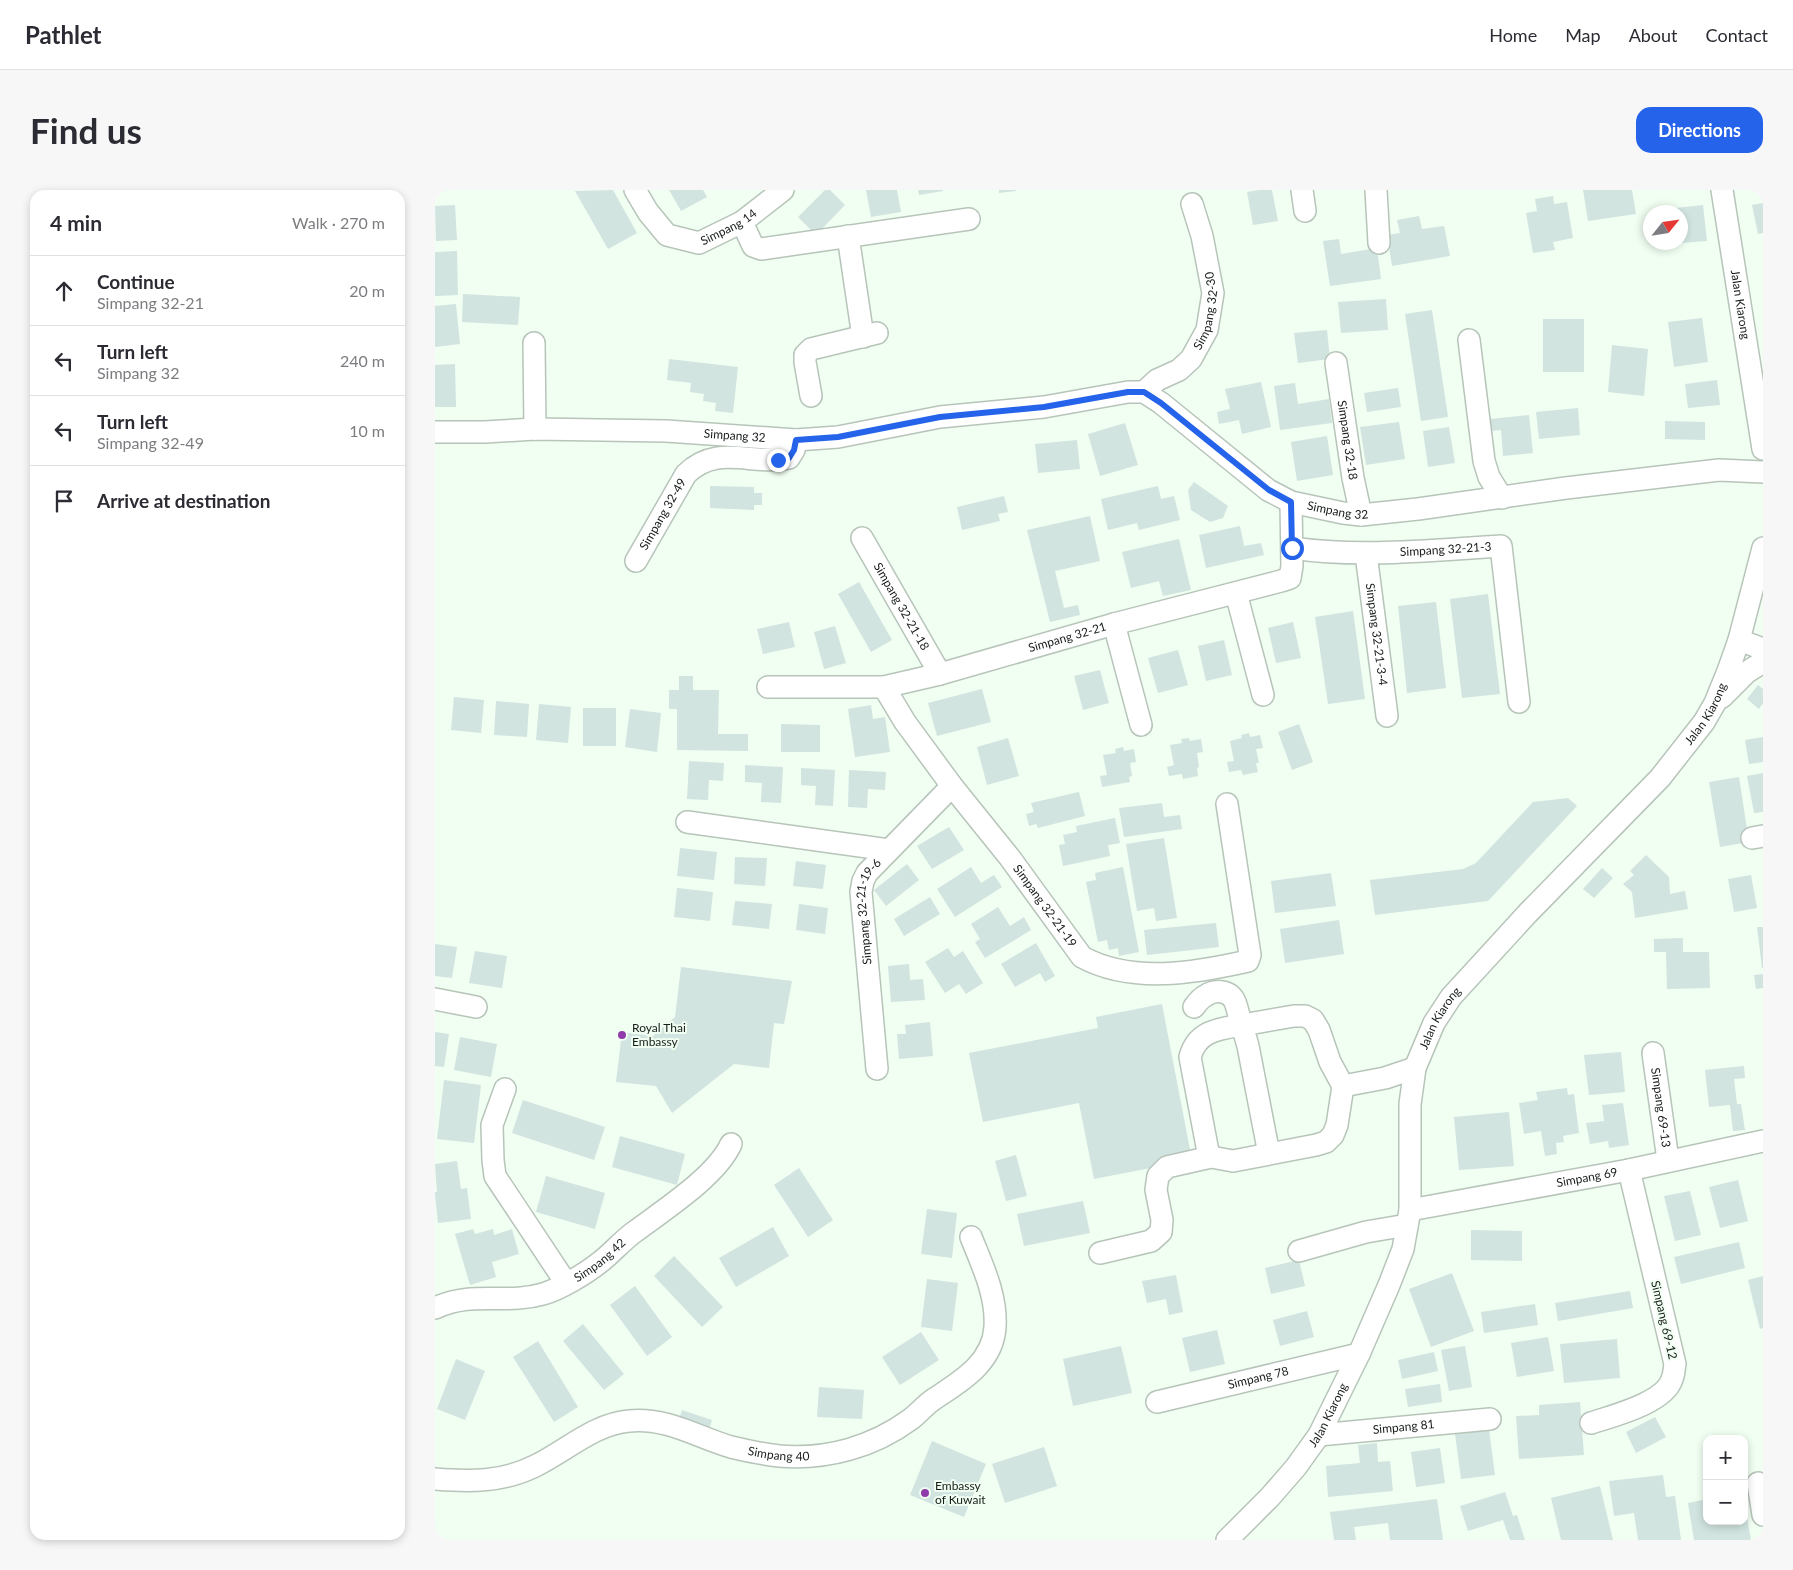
<!DOCTYPE html>
<html lang="en">
<head>
<meta charset="utf-8">
<style>
  :root { --surface:#fff; --page:#f7f7f7; --text:#2b2b33; --muted:#7c7c81; --line:#e1e1e2; --accent:#2563eb }
  body { margin:0; font-family:Lato,sans-serif; background:var(--page); color:var(--text) }
  .controls { position:absolute; right:15px; bottom:15px; display:grid; overflow:hidden; border-radius:10px; box-shadow:0 2px 8px #0003 }
  .controls button { width:45px; height:45px; display:grid; place-items:center; padding:0; border:0; border-bottom:1px solid var(--line); background:var(--surface); color:var(--text); font:25px sans-serif }
  .compass { position:absolute; left:1208px; top:15px; width:45px; height:45px; border-radius:50%; background:var(--surface); box-shadow:0 2px 8px #0003; rotate:60deg }
  .stop { position:absolute; width:15px; height:15px; margin:-11px; border:4px solid #2563eb; border-radius:50%; background:#fff }
  .stop.end { background:#2563eb; border-color:#fff; box-shadow:0 1px 5px #0008 }
  .list { margin:0; padding:0; list-style:none }
  h2 { display:flex; justify-content:space-between; align-items:center; height:65px; margin:0; padding:0 20px; font-size:21px }
  h2 small { font-size:16px; font-weight:400; color:var(--muted) }
  .list li { display:grid; grid-template-columns:32px 1fr auto; gap:15px; align-items:center; box-sizing:border-box; height:70px; padding:0 20px; border-top:1px solid var(--line) }
  .list b { display:block; font-size:19px; white-space:nowrap }
  .list p { margin:0; font-size:16px; white-space:nowrap; color:var(--muted) }
  .list em { font-size:16px; font-style:normal; color:var(--muted) }
  .icon { flex:none; width:28px; height:28px; fill:none; stroke:currentColor; stroke-width:2; stroke-linecap:round; stroke-linejoin:round }
  .map { position:relative; flex:none; width:1328px; height:1350px; overflow:hidden; border-radius:15px }
  header { display:flex; align-items:center; gap:30px; box-sizing:border-box; height:70px; padding:0 25px; background:var(--surface); border-bottom:1px solid var(--line) }
  header strong { font-size:24px }
  nav { display:flex; gap:28px; margin-inline-start:auto; font-size:18px }
  .intro { display:flex; align-items:center; justify-content:space-between; box-sizing:border-box; height:120px; padding:0 30px }
  h1 { margin:0; font-size:35px }
  .button { padding:12px 22px; border-radius:15px; background:var(--accent); color:#fff; font-size:18px; font-weight:700 }
  main { display:flex; gap:30px; padding:0 30px }
  aside { flex:1; background:var(--surface); border-radius:15px; box-shadow:0 2px 8px #0003 }
  .map>svg:first-child { display:block }
  .building { fill:#d1e4e0 }
  .lines { fill:none; stroke-linecap:round; stroke-linejoin:round }
  .minor-casing { stroke:#b7c4b9; stroke-width:24 }
  .minor { stroke:#fff; stroke-width:21 }
  .route { stroke:#2563eb; stroke-width:6 }
  .poi-dot { fill:#903ba9; stroke:#f1fef2; stroke-width:2 }
  .labels { text-anchor:middle; stroke-width:4; stroke-linejoin:round; paint-order:stroke }
  .street-label { font-size:12px; fill:#171c18; stroke:#f1fef2 }
  .poi-label { font-size:12px; fill:#171c18; stroke:#f1fef2; text-anchor:start }
</style>
</head>
<body>
<header>
<strong>Pathlet</strong>
<nav><a>Home</a><a>Map</a><a>About</a><a>Contact</a></nav>
</header>
<div class="intro"><h1>Find us</h1><a class="button">Directions</a></div>
<main>
<aside>
<h2>4 min<small>Walk · 270 m</small></h2>
<ul class="list">
<li><svg class="icon" aria-label="ahead" viewBox="0 0 24 24"><path d="M12 20V5M6 11l6-6 6 6"/></svg><div><b>Continue</b><p>Simpang 32-21</p></div><em>20 m</em></li>
<li><svg class="icon" aria-label="left" viewBox="0 0 24 24"><path d="M17 20v-9H6M10 6l-5 5 5 5"/></svg><div><b>Turn left</b><p>Simpang 32</p></div><em>240 m</em></li>
<li><svg class="icon" aria-label="left" viewBox="0 0 24 24"><path d="M17 20v-9H6M10 6l-5 5 5 5"/></svg><div><b>Turn left</b><p>Simpang 32-49</p></div><em>10 m</em></li>
<li><svg class="icon" aria-label="arrive" viewBox="0 0 24 24"><path d="M6 21V4h12l-3 4 3 4H6"/></svg><div><b>Arrive at destination</b></div></li>
</ul>
</aside>
<div class="map">
<svg width="1328" height="1350" viewBox="0 0 1328 1350">
  <rect width="100%" height="100%" fill="#f1fef2"/>
  <!-- building -->
  <path class="building" d="M178,0L202,43L173,59L140,1Z
    M234,0H268L272,7L246,21Z
    M390,0H395L410,15L381,45L363,27Z
    M431,0H462L466,22L436,27Z
    M483,0H508V1L484,5Z
    M564,0H581V1L564,3Z
    M824,0H837L843,31L818,35L812,2Z
    M1148,0H1197L1201,24L1153,31Z
    M1118,6L1119,14L1132,12L1138,48L1118,52L1120,60L1098,63L1091,23L1102,21L1100,9Z
    M1328,13V43L1323,44L1317,15Z
    M20,15L22,50L1,51L0,16Z
    M1268,15L1272,51L1246,53V22H1224L1223,20Z
    M984,26L987,39L1009,36L1015,66L957,76L952,45L965,43L962,30Z
    M904,49L906,64L942,58L946,89L895,96L888,51Z
    M22,61L23,105L0,106V62Z
    M28,104L85,107L83,135L27,132Z
    M951,109L953,140L906,143L903,112Z
    M21,114L25,154L0,157V116Z
    M997,120L1013,227L986,231L970,124Z
    M1267,128L1273,172L1239,177L1233,132Z
    M1108,129H1149V182H1108Z
    M892,140L895,169L863,173L859,143Z
    M1177,155L1213,159L1209,206L1173,202Z
    M234,169L303,177L298,223L280,221L281,213L268,211L269,204L255,202L256,193L232,190Z
    M20,174L21,217H0V175Z
    M1282,190L1285,215L1253,218L1250,194Z
    M826,192L836,237L807,244L804,230L784,234L782,222L795,219L790,199Z
    M860,193L863,214L894,209L897,233L845,240L839,196Z
    M963,198L966,217L932,222L929,203Z
    M1143,218L1145,245L1104,249L1101,222Z
    M1094,225L1098,263L1068,266L1066,240L1047,242L1046,230Z
    M1230,231L1270,232V250L1230,249Z
    M964,232L970,269L931,275L925,237Z
    M690,233L703,275L665,286L653,244Z
    M1014,237L1020,273L993,277L988,241Z
    M892,246L898,285L862,291L856,252Z
    M642,250L645,279L603,283L600,254Z
    M759,292L793,316L788,328L775,332L756,320L753,300Z
    M275,296L319,297V303H327V315H319V320L275,318Z
    M723,296L726,309L739,306L745,330L704,340L702,333L673,340L666,309Z
    M569,306L573,322L563,324L565,331L527,340L522,317Z
    M655,326L665,371L620,381L629,418L643,415L645,425L615,432L592,340Z
    M805,336L809,356L826,353L829,365L771,378L764,345Z
    M744,349L756,400L728,406L724,391L696,398L687,362Z
    M424,392L457,450L436,462L403,404Z
    M1053,404L1065,504L1027,508L1015,409Z
    M1001,412L1011,498L972,503L963,416Z
    M918,421L930,509L893,514L880,427Z
    M354,432L360,457L328,464L322,439Z
    M858,432L866,468L841,473L833,438Z
    M400,436L411,473L389,479L379,442Z
    M789,450L797,485L771,491L763,456Z
    M743,460L753,495L723,503L713,468Z
    M665,480L674,513L648,520L639,486Z
    M244,486H258V500H284L283,544H313V561L242,560V519H234V500H244Z
    M1323,495L1328,499V513L1324,519L1312,509Z
    M547,499L556,532L502,546L493,513Z
    M19,507L49,510L46,543L16,540Z
    M61,511L94,514L92,547L59,545Z
    M104,514L136,517L133,553L101,550Z
    M436,515L438,529L450,527L455,562L420,567L413,519Z
    M148,518H181V556H148Z
    M195,519L226,523L222,562L190,557Z
    M346,534L385,535V562H346Z
    M864,534L878,572L857,580L843,542Z
    M814,543L815,547L825,545L828,558L821,559L824,573H821L823,582L808,585L806,580L794,582L792,572L799,571L795,551L807,548L806,545Z
    M1328,547V572L1314,574L1310,550Z
    M573,548L584,586L552,595L542,557Z
    M754,548L755,551L766,549L768,562L762,563L764,577L762,578L763,586L748,589L747,584L734,586L732,577L739,575L735,555L747,553L746,549Z
    M688,557L689,561L699,559L701,572L695,573L697,586L694,587L695,592L667,597L665,586L672,585L668,565L681,563L680,559Z
    M254,571L289,573L288,591L274,590L273,610L252,609Z
    M310,575L348,577L346,613L326,612L327,593L310,592Z
    M366,578L400,580L398,616L380,615L381,596L366,595Z
    M414,580L451,582L450,600L433,599L432,618L413,617Z
    M1328,583V622L1319,623L1312,586Z
    M1304,587L1314,652L1285,657L1274,592Z
    M644,602L650,626L603,638L601,634L594,636L591,624L599,622L596,613Z
    M1133,608L1142,616L1053,711L940,725L935,690L1028,679L1041,673L1098,612Z
    M727,613L729,627L745,625L747,639L689,647L684,618Z
    M680,628L685,653L673,655L675,666L628,676L624,655L630,654L628,645L642,642L641,636Z
    M514,637L529,660L497,679L482,656Z
    M729,648L742,728L721,731L719,718L702,721L691,654Z
    M245,658L282,662L279,690L242,686Z
    M1211,665L1234,687L1235,704L1250,701L1253,719L1200,728L1197,702L1188,694L1199,685L1195,681Z
    M300,667L332,668L330,696L299,694Z
    M361,671L391,675L388,699L358,696Z
    M472,674L484,690L451,716L439,700Z
    M536,677L546,693L559,685L567,697L520,727L502,699Z
    M688,677L704,762L684,766L683,758L674,760L672,750L663,752L651,692L661,690L660,683Z
    M1167,678L1178,688L1159,708L1148,699Z
    M896,683L901,716L840,723L836,691Z
    M1316,685L1322,718L1299,722L1293,689Z
    M242,698L278,702L275,731L239,727Z
    M495,707L505,724L469,746L459,729Z
    M300,711L337,714L334,739L297,735Z
    M364,714L393,718L390,744L361,740Z
    M563,717L575,736L589,727L596,740L550,768L540,752L545,749L536,734Z
    M904,730L909,764L850,773L845,739Z
    M781,733L784,757L712,765L709,740Z
    M1322,737H1328V778H1327Z
    M1248,748V762H1274L1275,798L1232,799L1231,762H1219V749Z
    M601,753L620,786L610,792L605,783L580,797L566,774Z
    M0,754L22,757L17,788L0,786Z
    M513,758L519,767L528,761L548,793L531,804L524,794L510,803L490,772Z
    M40,761L72,766L67,798L34,793Z
    M474,774L475,790L488,789L490,810L456,812L453,776Z
    M246,777L357,791L349,834L339,833L334,878L299,874L237,923L221,896L181,892L187,842L218,846L240,827Z
    M1328,784V798L1321,799L1319,785Z
    M727,814L757,970L659,989L644,913L548,932L534,863L663,838L661,827Z
    M495,832L498,866L464,869L462,844H471L470,835Z
    M0,842L14,844L9,877L0,876Z
    M25,847L62,854L56,887L19,880Z
    M1186,862L1190,902L1154,905L1149,865Z
    M1309,876L1310,888L1299,889L1302,914H1306L1310,940L1298,941L1295,915L1274,917L1270,880Z
    M9,890L46,895L39,953L2,949Z
    M1132,898L1133,905L1139,904L1144,943L1128,946L1129,952L1121,953L1122,964L1110,966L1106,941L1089,944L1084,913L1103,910L1101,902Z
    M88,910L170,937L159,970L77,943Z
    M1188,913L1194,955L1174,958L1173,951L1155,954L1151,933L1169,931L1167,915Z
    M1074,922L1079,976L1024,980L1019,927Z
    M185,946L250,964L242,995L177,977Z
    M581,965L592,1006L571,1011L560,971Z
    M22,971L26,999L32,998L36,1029L3,1033L0,1005V1002H2L0,974Z
    M364,978L398,1030L373,1047L339,995Z
    M111,986L170,1003L160,1039L101,1022Z
    M1303,990L1313,1031L1285,1038L1274,997Z
    M1255,1001L1266,1045L1240,1051L1229,1006Z
    M648,1011L655,1043L589,1056L582,1024Z
    M492,1019L522,1023L517,1068L486,1064Z
    M338,1037L354,1066L301,1097L284,1068Z
    M38,1039L40,1044L58,1039L59,1045L77,1039L84,1064L57,1072L61,1087L35,1095L20,1044Z
    M1036,1040L1087,1041V1071L1036,1070Z
    M1304,1052L1310,1078L1246,1094L1239,1067Z
    M239,1066L288,1117L267,1137L219,1086Z
    M864,1070L870,1096L836,1104L830,1078Z
    M1017,1083L1039,1141L996,1157L974,1099Z
    M741,1085L748,1122L734,1125L731,1109L712,1113L707,1091Z
    M1328,1086V1138L1325,1139L1313,1090Z
    M492,1089L523,1093L517,1141L486,1137Z
    M200,1096L237,1147L212,1166L175,1115Z
    M1195,1101L1198,1118L1123,1131L1120,1113Z
    M1100,1114L1103,1135L1049,1143L1046,1122Z
    M872,1121L879,1147L845,1156L838,1130Z
    M148,1134L189,1184L169,1200L128,1151Z
    M782,1140L790,1174L755,1182L747,1148Z
    M486,1142L504,1170L465,1195L447,1167Z
    M1113,1147L1119,1181L1082,1187L1076,1153Z
    M1182,1149L1185,1188L1129,1193L1125,1154Z
    M103,1151L143,1217L119,1232L78,1167Z
    M686,1156L697,1203L638,1216L628,1169Z
    M1030,1156L1037,1197L1014,1201L1006,1160Z
    M999,1162L1003,1181L967,1189L963,1170Z
    M21,1169L50,1181L30,1230L2,1219Z
    M1005,1194L1007,1212L973,1217L970,1199Z
    M384,1197L429,1200L427,1229L382,1227Z
    M1145,1212L1149,1265L1084,1269L1081,1226L1104,1225V1215Z
    M247,1220L277,1230L273,1243L243,1233Z
    M1220,1227L1231,1247L1201,1263L1191,1242Z
    M1054,1240L1060,1285L1026,1289L1020,1244Z
    M497,1251L551,1274L529,1327L475,1305Z
    M942,1253L943,1272L955,1271L958,1301L893,1307L891,1276L925,1273L923,1255Z
    M609,1257L622,1296L570,1313L557,1274Z
    M1005,1258L1010,1293L981,1297L976,1262Z
    M1228,1285L1231,1307L1240,1306L1246,1350H1203L1199,1323L1179,1326L1174,1291Z
    M1165,1296L1178,1350H1126L1116,1308Z
    M1070,1302L1078,1326L1082,1325L1090,1350H1075L1068,1330L1033,1341L1025,1316Z
    M1002,1309L1008,1350H955L953,1333L919,1337L921,1350H899L895,1322Z
    M1272,1309V1331H1309L1310,1315L1316,1350H1259L1253,1313Z"/>
  <g class="lines">
    <defs>
      <g id="minor">
        <path id="s1" d="M200,0L213,22L232,45L264,53L307,32L348,0"/>
        <path d="M867,0L870,21"/>
        <path d="M941,0L944,53"/>
        <path id="s2" d="M1287,0L1328,259"/>
        <path d="M307,32L318,56L326,59L534,29"/>
        <path d="M413,46L428,147"/>
        <path d="M1034,150L1049,271L1054,287L1067,308"/>
        <path d="M99,153L100,239"/>
        <path id="s3" d="M901,173L918,288L926,325"/>
        <path id="s4" d="M709,202L722,190L744,180L756,169L772,140L778,103L767,46L757,14"/>
        <path d="M376,206L370,172V165L376,159L442,143"/>
        <path id="s5" d="M0,242H50L100,239L231,241L361,250L403,247L505,227L609,217L693,202H709L726,213L833,300L856,312L908,323L926,325L983,319L1131,298L1284,280L1328,282"/>
        <path id="s6" d="M427,348L505,484"/>
        <path id="s7" d="M857,358C926,368 996,360 1066,356L1084,512"/>
        <path id="s8" d="M931,364L952,526"/>
        <path id="s9" d="M201,371L251,284C283,253 316,276 354,268L359,260L361,250"/>
        <path d="M801,403L828,505"/>
        <path d="M679,434L706,535"/>
        <path d="M1304,450L1328,459"/>
        <path id="s10" d="M333,497H449L505,484L679,434L846,391L855,388L857,376L856,312"/>
        <path id="s11" d="M449,497L470,532L517,596L575,668L647,767C697,794 760,783 813,771L815,765L792,614"/>
        <path d="M1287,507L1312,482L1328,472"/>
        <path d="M252,632L454,660"/>
        <path d="M1317,648L1328,646"/>
        <path d="M0,809L41,817"/>
        <path d="M759,817C762,813 766,808 770,806C780,799 795,800 800,812C803,820 804,827 807,835C783,839 762,841 755,867L774,967"/>
        <path id="s12" d="M1218,863L1233,970"/>
        <path id="s13" d="M442,879L426,702L428,691L432,683L517,596"/>
        <path d="M908,896L950,888L980,878"/>
        <path d="M70,899L57,935L58,970L60,986L131,1093"/>
        <path id="s14" d="M975,1020L1194,980L1328,951"/>
        <path d="M864,1061L931,1042L972,1035"/>
        <path d="M665,1063L716,1051L726,1042L727,1030L721,1000L723,986L732,977L776,967L798,971L881,955L891,952L898,945L902,935L908,896L895,872L884,840L878,830L870,826H859L807,835L813,856L834,964"/>
        <path id="s15" d="M0,1118C39,1100 70,1115 108,1104C125,1099 150,1084 164,1073C176,1064 186,1052 198,1043C227,1021 281,987 296,954"/>
        <path id="s16" d="M722,1212L924,1164"/>
        <path d="M1156,1233C1177,1226 1230,1213 1237,1189C1239,1185 1239,1179 1240,1174L1194,980"/>
        <path id="s17" d="M884,1245L1055,1229"/>
        <path id="s18" d="M0,1289C35,1292 68,1292 100,1276C131,1261 159,1234 194,1231C231,1227 262,1247 296,1257C312,1261 328,1264 344,1266C392,1270 438,1257 476,1229C484,1223 490,1215 499,1209C525,1192 558,1173 560,1137C562,1105 547,1075 536,1047"/>
        <path d="M1323,1293L1328,1325"/>
        <path id="s19" d="M792,1350L835,1307L861,1277L884,1245L924,1164L954,1095L968,1059L975,1020V914L980,878L999,833L1016,807L1092,724L1225,588L1269,532L1280,513L1293,481L1304,450L1328,358"/>
      </g>
    </defs>
    <!-- minor casing -->
    <use href="#minor" class="minor-casing"/>
    <!-- minor -->
    <use href="#minor" class="minor"/>
  </g>
  <g class="lines">
    <!-- route -->
    <path class="route" d="M343,270L354,268L359,260L361,250L403,247L505,227L609,217L693,202H709L726,213L834,300L856,312L857,358"/>
  </g>
  <!-- markers -->
  <g class="poi-dot">
    <circle cx="187" cy="845" r="5"/>
    <circle cx="490" cy="1303" r="5"/>
  </g>
  <g class="labels">
    <!-- street labels -->
    <g class="street-label">
      <text dy="4" stroke="none"><textPath href="#s1" startOffset="122">Simpang 14</textPath></text>
      <text dy="4" stroke="none"><textPath href="#s2" startOffset="116">Jalan Kiarong</textPath></text>
      <text dy="4" stroke="none"><textPath href="#s4" startOffset="110">Simpang 32-30</textPath></text>
      <text dy="4" stroke="none"><textPath href="#s5" startOffset="300">Simpang 32</textPath></text>
      <text dy="4" stroke="none"><textPath href="#s3" startOffset="78">Simpang 32-18</textPath></text>
      <text dy="4" stroke="none"><textPath href="#s5" startOffset="945">Simpang 32</textPath></text>
      <text dy="4" stroke="none"><textPath href="#s9" startOffset="54">Simpang 32-49</textPath></text>
      <text dy="4" stroke="none"><textPath href="#s7" startOffset="154">Simpang 32-21-3</textPath></text>
      <text dy="4" stroke="none"><textPath href="#s6" startOffset="79">Simpang 32-21-18</textPath></text>
      <text dy="4" stroke="none"><textPath href="#s8" startOffset="81">Simpang 32-21-3-4</textPath></text>
      <text dy="4" stroke="none"><textPath href="#s10" startOffset="306">Simpang 32-21</textPath></text>
      <text dy="4" stroke="none"><textPath href="#s19" startOffset="988">Jalan Kiarong</textPath></text>
      <text dy="4" stroke="none"><textPath href="#s11" startOffset="272">Simpang 32-21-19</textPath></text>
      <text dy="4" stroke="none"><textPath href="#s13" startOffset="160">Simpang 32-21-19-6</textPath></text>
      <text dy="4" stroke="none"><textPath href="#s19" startOffset="582">Jalan Kiarong</textPath></text>
      <text dy="4" stroke="none"><textPath href="#s12" startOffset="55">Simpang 69-13</textPath></text>
      <text dy="4" stroke="none"><textPath href="#s14" startOffset="180">Simpang 69</textPath></text>
      <text dy="4" stroke="none"><textPath href="#s15" startOffset="176">Simpang 42</textPath></text>
      <text transform="translate(1229 1130) rotate(77)" y="4">Simpang 69-12</text>
      <text dy="4" stroke="none"><textPath href="#s16" startOffset="104">Simpang 78</textPath></text>
      <text dy="4" stroke="none"><textPath href="#s19" startOffset="162">Jalan Kiarong</textPath></text>
      <text dy="4" stroke="none"><textPath href="#s17" startOffset="85">Simpang 81</textPath></text>
      <text dy="4" stroke="none"><textPath href="#s18" startOffset="362">Simpang 40</textPath></text>
    </g>
    <!-- poi labels -->
    <g class="poi-label">
      <text x="197" y="842">Royal Thai<tspan x="197" dy="14">Embassy</tspan></text>
      <text x="500" y="1300">Embassy<tspan x="500" dy="14">of Kuwait</tspan></text>
    </g>
  </g>
</svg>
<div class="controls">
<button>+</button>
<button>−</button>
</div>
<svg class="compass" viewBox="-18 -18 36 36"><path d="M0-13l5 13h-10z" fill="#e53935"/><path d="M0 13l5-13h-10z" fill="#7c7c81"/></svg>
<div class="stop" style="left:857px;top:358px"></div>
<div class="stop end" style="left:343px;top:270px"></div>
</div>
</main>
</body>
</html>
